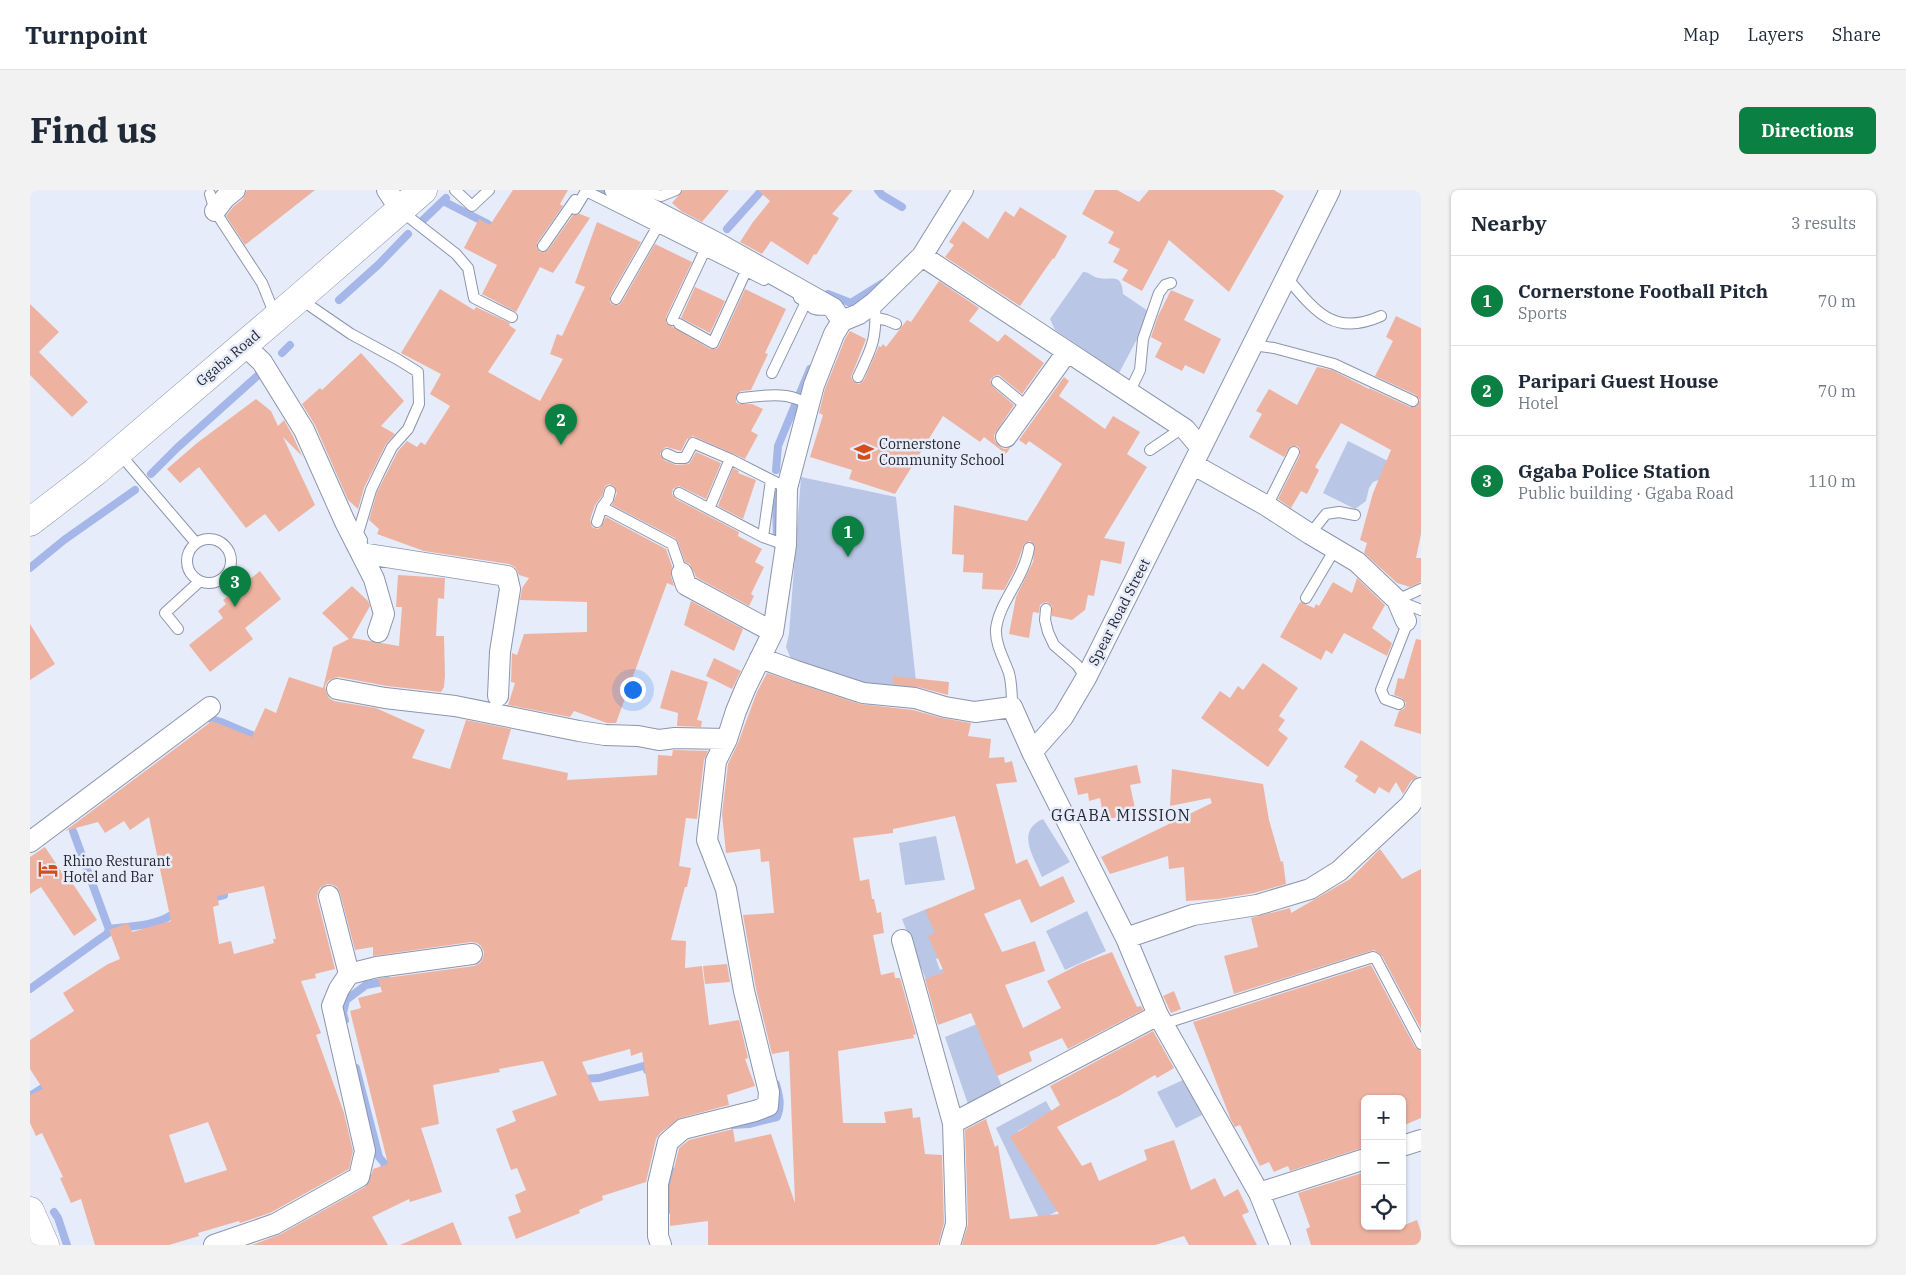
<!DOCTYPE html>
<html lang="en">
<head>
<meta charset="utf-8">
<style>
  :root { --surface:#fff; --page:#f2f2f3; --text:#1f2937; --muted:#747a83; --line:#e0e1e3; --accent:#0b8043 }
  body { margin:0; font-family:"IBM Plex Serif",serif; background:var(--page); color:var(--text) }
  .controls { position:absolute; right:15px; bottom:15px; display:grid; overflow:hidden; border-radius:8px; box-shadow:0 1px 4px #0004 }
  .controls button { width:45px; height:45px; display:grid; place-items:center; padding:0; border:0; border-bottom:1px solid var(--line); background:var(--surface); color:var(--text); font:25px sans-serif }
  .you { position:absolute; left:602px; top:499px; width:18px; height:18px; margin:-12px; border:4px solid #fff; border-radius:50%; background:#1a73e8; box-shadow:0 0 0 8px #1a73e833 }
  .badge { display:grid; place-items:center; width:32px; height:32px; border-radius:50%; background:var(--accent); color:#fff; font-size:16px; font-weight:700 }
  .pin { position:absolute; translate:-50% -41px; filter:drop-shadow(0 1px 2px #0008) }
  .pin::after { content:''; position:absolute; top:26px; width:18px; height:15px; background:inherit; clip-path:polygon(0 0,100% 0,50% 100%) }
  .list { margin:0; padding:0; list-style:none }
  h2 { display:flex; justify-content:space-between; align-items:center; height:65px; margin:0; padding:0 20px; font-size:21px }
  h2 small { font-size:16px; font-weight:400; color:var(--muted) }
  .list li { display:grid; grid-template-columns:32px 1fr auto; gap:15px; align-items:center; box-sizing:border-box; height:90px; padding:0 20px; border-top:1px solid var(--line) }
  .list b { display:block; font-size:19px; white-space:nowrap }
  .list p { margin:0; font-size:16px; white-space:nowrap; color:var(--muted) }
  .list em { font-size:16px; font-style:normal; color:var(--muted) }
  .icon { flex:none; width:28px; height:28px; fill:none; stroke:currentColor; stroke-width:2; stroke-linecap:round; stroke-linejoin:round }
  .map { position:relative; flex:none; width:1391px; height:1055px; overflow:hidden; border-radius:8px }
  header { display:flex; align-items:center; gap:30px; box-sizing:border-box; height:70px; padding:0 25px; background:var(--surface); border-bottom:1px solid var(--line) }
  header strong { font-size:24px }
  nav { display:flex; gap:28px; margin-inline-start:auto; font-size:18px }
  .intro { display:flex; align-items:center; justify-content:space-between; box-sizing:border-box; height:120px; padding:0 30px }
  h1 { margin:0; font-size:35px }
  .button { padding:12px 22px; border-radius:8px; background:var(--accent); color:#fff; font-size:18px; font-weight:700 }
  main { display:flex; gap:30px; padding:0 30px }
  aside { flex:1; background:var(--surface); border-radius:8px; box-shadow:0 1px 4px #0004 }
  .map>svg:first-child { display:block }
  .green { fill:#bac6e5 }
  .lines { fill:none; stroke-linecap:round; stroke-linejoin:round }
  .stream { stroke:#a5b7e9; stroke-width:8 }
  .building { fill:#eeb3a0; fill-rule:evenodd }
  .lane-casing { stroke:#8d95ac; stroke-width:12 }
  .street-casing { stroke:#8d95ac; stroke-width:22 }
  .secondary-casing { stroke:#8d95ac; stroke-width:29 }
  .lane { stroke:#fff; stroke-width:10 }
  .street { stroke:#fff; stroke-width:20 }
  .secondary { stroke:#fff; stroke-width:28 }
  .labels { text-anchor:middle; stroke-width:5; stroke-linejoin:round; paint-order:stroke }
  .street-label { font-size:14px; fill:#242730; stroke:#e6ecfa }
  .poi-label { font-size:14px; fill:#242730; stroke:#e6ecfa; text-anchor:start }
  .quarter-label { font-size:16px; letter-spacing:1px; fill:#242730; stroke:#e6ecfa }
</style>
</head>
<body>
<header>
<strong>Turnpoint</strong>
<nav><a>Map</a><a>Layers</a><a>Share</a></nav>
</header>
<div class="intro"><h1>Find us</h1><a class="button">Directions</a></div>
<main>
<div class="map">
<svg width="1391" height="1055" viewBox="0 0 1391 1055">
  <rect width="100%" height="100%" fill="#e6ecfa"/>
  <!-- green -->
  <path class="green" d="M1053,82C1060,82 1062,87 1069,88C1081,91 1092,82 1093,104L1121,123L1089,183L1025,140L1020,129Z
    M1318,251L1364,274L1354,288L1343,292L1339,298L1336,311L1325,319L1293,303Z
    M771,287L866,307L887,501L811,489L761,469L756,457L759,444Z
    M1013,629L1040,672L1012,687C1004,667 985,641 1013,629Z
    M906,646L915,690L875,695L869,653Z
    M899,718L911,748V767L906,769L910,780L922,775L898,795L872,729Z
    M1057,721L1076,761L1035,780L1016,741Z
    M947,834L974,902L940,920L915,847Z
    M1155,889L1172,925L1146,938L1127,902Z
    M1016,911L1022,922L988,941L999,962L1058,1005L1010,1030L966,938Z"/>
  <g class="lines">
    <!-- stream -->
    <path class="stream" d="M570,0L585,10
      M848,0L852,5L872,17
      M413,11L458,34
      M392,31L416,8
      M697,39L732,0
      M798,104L821,113L853,93
      M309,110L348,75L378,44
      M252,163L260,155
      M746,280L748,256L780,179
      M121,284L147,258L235,179
      M746,305L747,355
      M0,378L34,350L105,300
      M172,526L191,532L231,549
      M43,641L80,742
      M178,709L194,705
      M0,799L71,748L77,744L79,739C101,736 130,736 147,721
      M315,830L313,823L316,810L336,795L358,791
      M326,878L349,967L355,974L353,983L330,994
      M551,889L569,888L617,875V880
      M0,906L20,893
      M703,935L719,934L747,927C752,915 749,905 746,894
      M638,1020L641,981
      M24,1022L28,1028L37,1055"/>
  </g>
  <!-- building -->
  <path class="building" d="M217,0H285L215,55L196,26L204,16L213,9Z
    M483,0H538L530,14L533,16L507,53V58L510,62H515L518,60L543,25L550,24L560,28L523,83L510,77L486,122L452,104L467,75L434,58L449,29L460,35Z
    M653,0H699L672,32L651,21L642,13Z
    M728,0H823L802,24L809,28L786,65L784,64L778,75L741,51L732,64L710,52L723,32L740,11Z
    M1065,0H1087L1109,12L1119,0H1244L1254,6L1199,102L1139,50L1112,101L1092,90L1098,80L1083,72L1090,59L1078,53L1084,42L1052,24Z
    M990,17L1037,46L1024,69L1023,68L990,116L915,67L924,55L919,52L933,31L958,49L975,21L984,27Z
    M567,32L611,52L580,106V112L583,115H589L592,112L625,54L662,72L636,127V133L680,159H686L689,156L715,99L756,119L735,163L738,164L721,200L711,201L706,206V212L709,214H722L733,219L721,241L728,245L715,269L663,246L657,249L651,261L636,257L633,259L630,264L634,270L646,275L659,274L666,262L691,273L676,309L649,296L643,299L642,304L646,309L709,342L708,346L732,359L725,372L734,377L721,404L724,406L719,416L666,387L660,374L655,372L648,352L645,348L582,315L587,303L584,296L579,294L575,296L572,306L565,315L560,330L562,337L568,339L571,337L576,327L636,359L642,376L641,386L644,396L637,393L586,533H577L544,521L540,527L478,515L485,493L481,492L482,463L487,465L494,444L557,442V412L490,410L492,398L499,388L489,385L485,377L479,374L394,361L347,344L349,339L339,330L347,302L368,261L377,251L387,257L391,252L395,255L420,216L400,204L411,184L371,163L410,99L444,120L446,117L480,133L479,135L486,140L458,182L510,211L533,169L520,164L527,144L532,146L555,97L545,93Z
    M909,91L949,118L939,131L968,152L975,144L1014,173L992,204L969,185L964,186L960,190L963,197L984,215L964,245L965,251L969,256L974,259L980,258L976,264L954,247L950,252L913,226L865,304L819,289L822,280L780,267L793,225L789,223L795,199L815,149L820,141L836,149L821,187L823,191L829,194L834,190L849,156L851,157L853,154L856,157L877,130L881,132Z
    M665,97L695,111L680,143L651,128Z
    M1141,100L1164,110L1154,130L1191,149L1174,184L1155,175L1152,181L1125,167L1132,153L1121,147L1128,126Z
    M0,114L29,142L9,162L58,212L42,227L0,185Z
    M1366,126L1391,138V344L1386,368H1391V392L1380,397L1367,393L1334,363L1337,353L1330,350L1343,303L1361,260L1311,233L1285,277L1289,280L1277,304L1271,301L1261,318L1248,309L1270,265V259L1267,256H1261L1254,267L1219,247L1232,224L1226,221L1239,199L1267,215L1287,177L1302,180L1339,199V198L1380,217L1387,216L1390,210L1386,205L1345,186L1363,151L1356,147Z
    M331,163L374,211L351,236L365,244L356,254L334,298L328,319L318,310L285,235L272,214L290,198L292,200Z
    M1034,187L1039,191L1029,206L1075,239L1083,226L1110,242L1097,264L1117,277L1074,348L1095,352L1091,374L1071,370L1064,406L1058,405L1055,420L1042,430L1022,426V416L1017,412L1013,413L1010,415L1009,423L1003,422L999,448L979,444L986,407L1003,372L1005,356L1000,351L994,354L986,377L974,400L952,399L953,383L933,382L934,365L922,364L924,315L997,331L1032,274L999,251L996,255L989,250Z
    M226,209L241,221L248,236L254,230L263,246L272,266L253,247L285,315L249,342L235,324L216,338L169,277L150,293L137,279L167,253Z
    M703,278L709,281L708,283L726,290L713,329L688,316Z
    M230,381L251,409L215,438L223,449L180,482L159,455L193,428L188,421L196,414L193,410Z
    M368,385L415,388L414,409L408,408L406,446H414L415,486L414,497L411,502L357,496L309,487L304,488L298,491L295,496L296,502L299,508L304,511L346,518L395,540L382,568L420,579L436,530L481,539L472,569L538,583L537,590L627,585L628,565L642,566L643,560H646L678,561L674,570L667,629L656,628L649,676L661,678L657,697H655L641,750L656,751L655,778L672,776L679,835L709,830L718,868L715,869L725,896L697,905L699,915L650,928L630,943L626,949L616,992L572,1006L573,1010L549,1020L550,1023L486,1049L478,1027L491,1022L485,1005L496,1000L487,978L481,980L466,939L486,931L482,921L527,905L513,871L469,879L470,882L403,895L409,934L391,938L412,1002L380,1012L379,1009L342,1027L358,1055H222L251,1044L335,997L340,990L343,979L358,974L320,821L331,818L328,808L352,802L348,789L444,776L450,773L453,768L454,762L451,756L447,753L441,752L343,766V757L325,760L310,703L307,697L303,695L297,694L290,698L288,702L287,708L305,779L285,784L286,788L271,791L291,843L286,845L314,923L323,961L319,979L240,1023L210,1033L209,1031L168,1043L169,1046L139,1055H65L51,1009L41,1013L30,988L33,987L12,943L6,946L0,933V905L13,899L0,879V850L44,821L33,803L78,774L90,769L79,740L98,733L102,742L141,731L119,627L100,640L94,631L75,643L68,632L35,641L182,531L222,547L235,518L246,523L259,487L293,498L303,457L319,449L292,423L322,396L338,411L340,416L322,448L369,456L372,417H366ZM234,696L246,749H243L244,753L204,764L201,751L189,754L183,717L189,715L187,706ZM600,859L601,866L612,862L619,906L569,911L552,872ZM178,932L197,980L155,993L139,945Z
    M1327,388L1355,415L1342,438L1362,453L1357,466L1314,443L1302,464L1296,460L1291,470L1250,447L1270,412L1284,418L1286,414L1289,416L1303,392L1322,403Z
    M661,411L713,439L704,461L654,435Z
    M0,434L25,474L0,490Z
    M1386,449L1391,450V544L1364,536L1369,521L1374,519L1376,513L1372,508L1364,505L1368,488L1374,489Z
    M684,468L711,481L702,499L676,486Z
    M1233,473L1268,498L1249,526L1255,530L1248,540L1258,548L1238,577L1171,528L1190,501L1200,508L1208,496L1213,500Z
    M641,480L678,492L667,530L672,531L671,537L647,536L648,523L630,518Z
    M737,483L830,514L883,520L912,528L941,533L938,546L961,549L959,568L974,567L975,573L982,571L987,592L966,594L986,674L997,669L1010,697L1033,686L1045,712L1001,733L990,709L954,724L972,762L1005,751L1015,781L975,795L993,838L1031,818L1017,791L1050,774L1082,762L1107,817L1111,816L1113,820L1038,859L1032,848L999,862L1002,871L967,886L941,823L908,835L895,789L914,782L898,746L905,743L895,720L945,699L925,626L863,639V643L823,648L830,691L839,689L842,709H844L847,723L851,722L854,743L843,745L851,785L864,782L865,788H870L886,844L883,845L884,848L808,861L813,933H856L854,922L882,918L883,928L890,927L895,964L912,965L914,1033L908,1055H678V1031L640,1036V995L649,958L659,950L703,939L705,952L741,944L765,1013L759,861L742,864L726,799L713,725L744,723L739,671L731,672L730,659L696,663L692,624L698,574L708,553L727,502Z
    M863,486L919,492L918,505L888,497L863,494Z
    M1331,550L1388,587L1381,591L1373,604L1366,592L1359,603L1349,597L1345,604L1325,591L1328,586L1314,577Z
    M1107,575L1111,593L1100,595L1106,623L1074,630L1070,608L1059,611L1058,603L1048,605L1044,588Z
    M1142,579L1233,594L1239,630L1251,672L1253,671L1256,694L1224,703L1188,709L1156,711L1154,677L1139,679L1138,666L1080,684L1071,667L1182,613L1180,608L1140,616Z
    M15,657L33,684L35,682L67,730L44,746L11,697L0,704V667Z
    M1350,659L1372,689L1391,679V839L1352,766L1344,760L1204,804L1194,766L1228,757L1221,728L1260,718L1261,723L1320,689Z
    M697,774L700,792L675,794L673,776Z
    M1341,775L1385,857L1391,861V928L1372,936V909H1335V957L1260,981L1258,976L1244,982L1239,972L1230,976L1210,935L1205,937L1201,930L1163,832Z
    M1144,801L1151,819L1141,823L1133,806Z
    M1123,841L1144,878L1127,888L1125,885L1089,906L1027,937L1052,976L1061,972L1069,991L1117,970L1114,960L1144,950L1161,1000L1185,988L1194,1007L1208,999L1219,1022L1212,1025L1227,1055H1159L1154,1046L1125,1055H932L938,1034L935,940L956,929L965,957L968,955L980,1029L1029,1024L980,947L1030,915L1020,896Z
    M1335,982V1036H1372L1387,1030L1391,1042V1055H1281L1276,1039L1280,1037L1268,1003Z
    M423,1032L432,1055H370Z"/>
  <g class="lines">
    <defs>
      <path id="lane" d="M425,0L442,16L459,0
        M612,0L631,6L646,0
        M180,4L185,21L232,93L245,125
        M545,19L556,1L734,90
        M371,21L426,64L438,78L444,108L482,127
        M513,56L545,10
        M1257,88C1286,122 1304,147 1351,126
        M769,108C785,117 778,122 800,119
        M270,109L321,144L367,169L388,182L389,214L378,239L362,257L350,281L341,300L328,343L332,350
        M586,109L629,34
        M846,128L856,130L866,134
        M642,130L674,62
        M649,134L683,153L716,81
        M1223,155L1244,158L1304,174L1383,211
        M742,183L776,112
        M828,187C843,156 847,147 845,112
        M967,192L997,217
        M1099,203L1110,180L1113,149L1129,103L1135,95L1141,93
        M712,208C727,206 742,204 756,206C764,207 771,211 779,213
        M1120,260L1148,241L1155,239
        M89,263L166,353
        M637,264L646,268H655L663,253L700,269L757,298
        M649,303L733,347L756,355
        M1237,316L1264,262
        M572,317L642,354L652,383
        M679,319L700,269
        M567,332L572,317L578,309L580,301
        M1280,344L1296,324L1309,322L1325,325
        M733,347L741,290
        M157 371a22 22 0 1 1 44 0a22 22 0 1 1-44 0Z
        M1276,408L1305,359
        M1367,410L1391,399
        M1369,411L1391,420
        M1016,419L1015,430L1018,442L1024,455L1047,475L1056,488
        M148,439L135,423L170,391
        M1369,514L1355,509L1351,500L1375,439L1376,431
        M982,517C982,506 982,494 979,483C974,469 965,454 966,439C969,412 994,389 999,358
        M1133,834L1343,767L1346,769L1391,854"/>
      <path id="street" d="M357,0L371,21
        M585,0L691,55L803,118L812,131
        M185,21L195,8L205,0
        M892,66L1155,239L1171,258
        M214,155L232,172L274,240L315,332L344,389L354,424L348,442
        M976,247L1037,162
        M1164,275L1237,316L1280,344L1327,372L1367,410L1376,431
        M331,363L477,386L480,399L470,462L468,506
        M652,383L656,395L743,442
        M730,468L766,481L833,503L885,508L915,517L945,522L982,517L1002,562L1096,748L1128,825L1229,1003L1250,1055
        M307,499L355,508L425,516L549,541L575,545L608,546L629,550L645,548L697,549
        M1002,562L1033,527L1056,488L1300,0
        M0,652L180,517
        M299,706L319,784
        M1096,748L1163,725L1227,715L1280,699L1309,681L1380,615L1391,598
        M872,750L923,933
        M1372,956L1391,950
        M1229,1003L1335,969
        M184,1055L245,1034L329,987L335,961L302,816L309,799L319,784L347,777L442,764
        M631,1055L628,1046V994L638,952L653,939L725,921L738,916L739,902L714,801L696,699L677,650L686,571L697,549L706,521L716,497L743,442L756,355L757,298L784,195L804,144L812,131L829,124L845,112L892,66L933,0
        M920,1055L926,1034L923,933L1128,825"/>
      <path id="secondary" d="M0,332L65,282L269,108L393,0
        M0,1021L15,1055"/>
    </defs>
    <!-- lane casing -->
    <use href="#lane" class="lane-casing"/>
    <!-- street casing -->
    <use href="#street" class="street-casing"/>
    <!-- secondary casing -->
    <use href="#secondary" class="secondary-casing"/>
    <!-- lane -->
    <use href="#lane" class="lane"/>
    <!-- street -->
    <use href="#street" class="street"/>
    <!-- secondary -->
    <use href="#secondary" class="secondary"/>
  </g>
  <!-- icons -->
  <defs>
    <symbol id="school-bare" viewBox="-9 -9 18 18"><path d="M0-5L7-2L0 1L-7-2ZM-4 1L0 2.5L4 1V4Q0 6-4 4Z" fill="#d44d1c" stroke="#e6ecfa" stroke-width="2.5" paint-order="stroke"/></symbol>
    <symbol id="hotel-bare" viewBox="-9 -9 18 18"><path d="M-6-4.5h1.5V1H6V5H4.5V3h-9V5H-6ZM-4 0a1.8 1.8 0 1 1 3.6 0ZM.5 0V-2.5h3Q6-2.5 6 0Z" fill="#d44d1c" stroke="#e6ecfa" stroke-width="2.5" paint-order="stroke"/></symbol>
  </defs>
  <g fill-rule="evenodd">
    <use href="#school-bare" x="820" y="248" width="28" height="28"/>
    <use href="#hotel-bare" x="4" y="665" width="28" height="28"/>
  </g>
  <g class="labels">
    <!-- street labels -->
    <g class="street-label">
      <text transform="translate(198 168) rotate(-40)" y="5">Ggaba Road</text>
      <text transform="translate(1089 422) rotate(-63)" y="5">Spear Road Street</text>
    </g>
    <!-- poi labels -->
    <g class="poi-label">
      <text x="849" y="259">Cornerstone<tspan x="849" dy="16">Community School</tspan></text>
      <text x="33" y="676">Rhino Resturant<tspan x="33" dy="16">Hotel and Bar</tspan></text>
    </g>
    <!-- quarter labels -->
    <g class="quarter-label">
      <text x="1091" y="631">GGABA MISSION</text>
    </g>
  </g>
</svg>
<div class="controls">
<button>+</button>
<button>−</button>
<button><svg class="icon" aria-label="locate" viewBox="0 0 24 24"><circle cx="12" cy="12" r="6"/><path d="M12 2v4M12 18v4M2 12h4M18 12h4"/></svg></button>
</div>
<div class="you"></div>
<div class="pin badge" style="left:818px;top:367px">1</div>
<div class="pin badge" style="left:531px;top:255px">2</div>
<div class="pin badge" style="left:205px;top:417px">3</div>
</div>
<aside>
<h2>Nearby<small>3 results</small></h2>
<ul class="list">
<li><span class="badge">1</span><div><b>Cornerstone Football Pitch</b><p>Sports</p></div><em>70 m</em></li>
<li><span class="badge">2</span><div><b>Paripari Guest House</b><p>Hotel</p></div><em>70 m</em></li>
<li><span class="badge">3</span><div><b>Ggaba Police Station</b><p>Public building · Ggaba Road</p></div><em>110 m</em></li>
</ul>
</aside>
</main>
</body>
</html>
